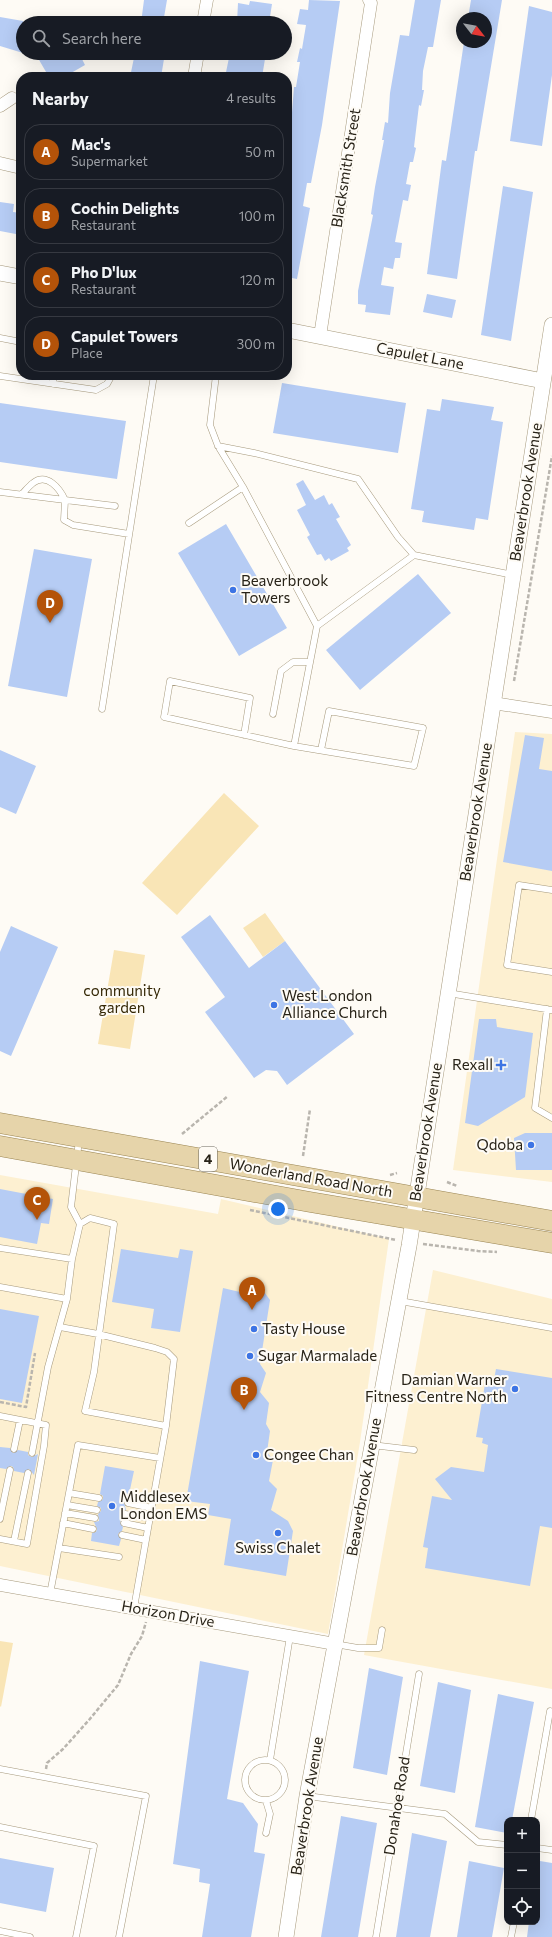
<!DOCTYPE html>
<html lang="en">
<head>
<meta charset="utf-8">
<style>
  :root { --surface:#171b24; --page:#242831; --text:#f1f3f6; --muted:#9ea1a6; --line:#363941; --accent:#b45309 }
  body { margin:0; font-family:Commissioner,sans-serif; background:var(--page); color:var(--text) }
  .controls { position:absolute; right:12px; bottom:12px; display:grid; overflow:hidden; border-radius:8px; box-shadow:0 4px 16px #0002 }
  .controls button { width:36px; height:36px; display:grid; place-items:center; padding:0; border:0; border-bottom:1px solid var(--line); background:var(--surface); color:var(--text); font:20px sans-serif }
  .compass { position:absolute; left:456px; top:12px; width:36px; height:36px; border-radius:50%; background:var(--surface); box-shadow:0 4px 16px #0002; rotate:121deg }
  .you { position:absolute; left:278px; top:1209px; width:14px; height:14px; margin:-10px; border:3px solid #fff; border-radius:50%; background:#1a73e8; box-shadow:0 0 0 6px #1a73e833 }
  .badge { display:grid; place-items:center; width:26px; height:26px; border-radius:50%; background:var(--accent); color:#fff; font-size:13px; font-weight:700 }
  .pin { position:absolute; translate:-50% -33px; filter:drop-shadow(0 1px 2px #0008) }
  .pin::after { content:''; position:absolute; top:21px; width:14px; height:12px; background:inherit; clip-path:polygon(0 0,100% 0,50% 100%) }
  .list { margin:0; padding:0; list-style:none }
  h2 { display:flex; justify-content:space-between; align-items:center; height:52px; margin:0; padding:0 16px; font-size:17px }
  h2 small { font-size:13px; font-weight:400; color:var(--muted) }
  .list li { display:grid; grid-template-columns:26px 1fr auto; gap:12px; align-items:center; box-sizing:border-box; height:56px; margin:0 8px 8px; padding:0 8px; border:1px solid var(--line); border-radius:16px }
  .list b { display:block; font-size:15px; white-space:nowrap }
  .list p { margin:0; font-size:13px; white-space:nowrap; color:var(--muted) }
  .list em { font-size:13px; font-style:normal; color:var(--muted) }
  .icon { flex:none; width:22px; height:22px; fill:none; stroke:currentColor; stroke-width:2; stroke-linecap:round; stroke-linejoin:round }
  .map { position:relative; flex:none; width:552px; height:1937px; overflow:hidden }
  .search { position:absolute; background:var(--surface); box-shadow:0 4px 16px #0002; left:16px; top:16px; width:276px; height:44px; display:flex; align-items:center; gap:10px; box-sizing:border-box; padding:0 14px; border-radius:22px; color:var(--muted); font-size:15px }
  .panel { position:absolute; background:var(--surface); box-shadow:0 4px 16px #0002; left:16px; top:72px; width:276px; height:308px; border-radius:16px }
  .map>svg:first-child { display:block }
  .built { fill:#fdf0d1 }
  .garden { fill:#f9e5b6 }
  .building { fill:#b6ccf4 }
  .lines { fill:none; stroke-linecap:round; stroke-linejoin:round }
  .service-casing { stroke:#a6997c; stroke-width:7 }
  .minor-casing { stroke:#a6997c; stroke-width:13 }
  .tertiary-casing { stroke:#a6997c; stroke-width:16 }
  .primary-casing { stroke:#998452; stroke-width:21 }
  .path { stroke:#b9b5ae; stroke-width:2.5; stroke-dasharray:4 2; stroke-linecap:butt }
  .service { stroke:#fff; stroke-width:6 }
  .minor { stroke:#fff; stroke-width:12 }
  .tertiary { stroke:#fff; stroke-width:15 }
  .primary { stroke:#e6d4aa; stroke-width:20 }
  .poi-dot { fill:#3d74e4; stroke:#fefbf5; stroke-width:1.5 }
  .labels { text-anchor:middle; stroke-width:4; stroke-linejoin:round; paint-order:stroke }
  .shield { fill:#fefbf5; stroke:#68645a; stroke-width:1 }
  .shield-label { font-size:14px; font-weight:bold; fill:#282318 }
  .street-label { font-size:15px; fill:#282318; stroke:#fefbf5 }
  .poi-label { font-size:15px; fill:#282318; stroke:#fefbf5; text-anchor:start }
  .park-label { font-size:15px; fill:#342705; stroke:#fefbf5 }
</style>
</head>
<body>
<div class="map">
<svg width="552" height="1937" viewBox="0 0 552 1937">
  <rect width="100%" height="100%" fill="#fefbf5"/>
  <!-- built -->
  <path class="built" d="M515,732L552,734V1182L453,1170Z
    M0,1175L218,1214L221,1199L389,1239L360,1442L328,1634L0,1566Z
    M433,1270L552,1299V1689L364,1655Z"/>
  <!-- garden -->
  <path class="garden" d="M224,793L259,826L177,915L142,883Z
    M265,913L285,941L263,957L243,928Z
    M114,950L145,955L130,1049L98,1044Z
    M0,1641L13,1643L1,1707L0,1706Z"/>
  <!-- building -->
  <path class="building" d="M144,0H167L163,23H141Z
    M309,0L340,1L322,125L311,183H307L303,206L310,208L297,279L287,277V124L291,125L294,87H296L300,62H297L300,48L302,49L306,25L297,24L300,9L308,10Z
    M415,0H441L433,47H428L423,71L422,90H424L421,106L419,105L414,147L416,148L413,162H410L406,184L411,185L408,201L403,200L395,242L402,243L400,258H395L393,269L384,267L381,285L394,287L390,315L365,312L366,305L358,304V291L373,215L371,214L375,187L384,140H382L385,122L388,123L390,93L400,35L409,36Z
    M471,0H502L477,151H475L457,279L427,274L442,160L446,161L464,42H486V18H468Z
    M250,1L272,4L269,23H237L238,3L249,5Z
    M529,6L552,12V75L542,146L510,141Z
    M0,17L23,21V53L0,46Z
    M35,53H79L85,65L64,77H49Z
    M135,53H165L161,77H130Z
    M230,53H266L262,77H225Z
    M503,186L533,192L511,341L481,335Z
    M0,202L14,204L13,212L21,213V235L0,231Z
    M427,294L456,300L452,318L423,312Z
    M282,383L406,403L398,453L273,433Z
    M442,399L494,407L491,420L503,422L488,520L476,518L474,530L422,522L424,511L411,509L427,409L440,411Z
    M0,403L126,421L117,479L0,462Z
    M303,480L315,500L324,495L329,505L332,503L340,517L336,519L351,545L347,548L349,551L331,561L329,558L325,561L321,554L317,555L307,537L310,535L297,510L306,505L296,484Z
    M226,524L287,628L239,656L178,553Z
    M34,549L92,559L67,697L8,686Z
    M418,574L451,613L360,690L326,650Z
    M525,735L544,738L539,769L552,771V871L503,862Z
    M0,750L36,766L16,814L0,807Z
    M210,915L249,968L285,941L354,1034L287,1085L277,1071L266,1070L254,1078L205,1012L225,997L181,937Z
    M11,926L58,947L11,1056L0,1051V952Z
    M479,1019H496L497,1027L533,1033L525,1097L478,1126L465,1123Z
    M525,1133H552V1170H516L514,1138Z
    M0,1189L53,1199L49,1224L41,1223L37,1244L0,1237Z
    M121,1249L178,1258L180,1249L193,1251L180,1332L151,1328L154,1309L112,1302Z
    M247,1286L262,1289L270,1300L260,1364L266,1373L260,1392L269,1403L266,1424L270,1431L267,1452L273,1460L269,1481L277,1489L271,1510L288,1521L293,1531L286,1576L224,1565L231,1519L208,1515L210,1504L186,1501L223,1288L244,1293Z
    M0,1309L39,1316L22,1403L0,1399Z
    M496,1369L552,1378V1528L540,1526L530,1586L425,1568L428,1548L423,1547L432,1496L452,1500L435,1479L451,1467L484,1472L488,1445L482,1443L483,1438L476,1437L486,1378L494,1379Z
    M0,1447L10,1448L13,1453L18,1450L28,1452V1455L32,1457L38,1454L34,1475L29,1469L24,1473L14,1471L13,1467L11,1466L6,1469L0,1468Z
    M105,1466L134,1471L128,1499L124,1502L126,1510L121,1513V1516L125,1518L120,1522L123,1527L122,1531L118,1534L121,1539L119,1546L91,1541L92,1533L96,1532L97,1529L94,1522L99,1521L98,1514L101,1511V1508L97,1506L98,1502L103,1499V1496L100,1494Z
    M200,1661L249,1671L227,1799L243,1803L258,1824L254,1852L265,1854L251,1937H202L210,1884L199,1882L200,1869L173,1864Z
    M369,1668L403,1677L387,1775L353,1768Z
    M438,1682L471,1690L455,1793L420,1786Z
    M498,1694L534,1702L512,1820H507V1833L475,1827Z
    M341,1816L377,1823L358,1937H321Z
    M412,1833L447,1841L430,1937H396Z
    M0,1858L54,1868L46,1912L0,1903Z
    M469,1861L504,1868L492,1937H457Z
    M540,1861L552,1863V1937H527L529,1922H537V1878Z"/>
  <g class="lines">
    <defs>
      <path id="service" d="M0,338L21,342
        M216,375L210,425L218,446L243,487L317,626L414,555
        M0,376L96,390L107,384L112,375
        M53,384L54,375
        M218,446L254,453L358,479L398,537L414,555L513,575
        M0,492L65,500
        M22,494C25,491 29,486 33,483C47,472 60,489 65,500
        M115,506L65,500L64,520L73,525L129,534
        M189,523L243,487
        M317,626L294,746L414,766L423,728L329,711L321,750
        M102,709L154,375
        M273,714L281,671L293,662H310
        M244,735L250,698L170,681L164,717L294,746
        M552,890L519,885L507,965L552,972
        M448,993L552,1010
        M547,1009L535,1108L552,1118
        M79,1140L71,1207L80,1224
        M0,1248L72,1259
        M0,1287L67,1299
        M400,1301L552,1328
        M60,1327L98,1334L155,1348L167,1352L174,1359L166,1426L134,1608
        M0,1416L46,1425L44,1446L27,1544L0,1539
        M372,1445L414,1450
        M14,1449L20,1420
        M32,1453L48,1367L67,1299L72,1259L80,1224L90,1218L114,1224L94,1372L85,1411L166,1426
        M69,1493L99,1498
        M128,1503L152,1508
        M67,1505L97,1510
        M65,1513L95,1518
        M125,1514L150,1518
        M0,1519L10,1470
        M63,1523L93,1529
        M124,1523L148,1528
        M122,1535L146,1540
        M14,1541L28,1473
        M59,1548L119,1557
        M50,1594L78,1445L160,1458
        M335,1644L358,1648H379L382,1630
        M245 1780a20 20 0 1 1 40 0a20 20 0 1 1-40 0Z
        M270,1760L290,1636
        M0,1769L146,1796L119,1937
        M307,1796L445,1814L478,1842L507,1845
        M266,1801L270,1814L266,1833
        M531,1820L550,1711
        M0,1827L94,1846L76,1937
        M537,1848L552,1850
        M0,1931L30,1937
        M376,1937L419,1674
        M511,1937L514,1922"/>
      <path id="minor" d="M203,23L207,0
        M194,77L198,53
        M0,106L12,98
        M0,163L21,168
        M320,336L371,3L369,0
        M493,703L552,712
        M0,1585L335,1644"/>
      <path id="tertiary" d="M0,273L21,277
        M287,330L543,381
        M286,1937L307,1796L409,1246L552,325"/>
      <path id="primary" d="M0,1123L552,1221
        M0,1146L310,1202L552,1243"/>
    </defs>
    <!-- service casing -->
    <use href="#service" class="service-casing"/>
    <!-- minor casing -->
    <use href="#minor" class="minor-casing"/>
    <!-- tertiary casing -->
    <use href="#tertiary" class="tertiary-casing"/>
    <!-- primary casing -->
    <use href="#primary" class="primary-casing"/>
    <!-- path -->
    <path class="path" d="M514,681L552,456
      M182,1134L228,1096
      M303,1156L310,1109
      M390,1175L397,1173
      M447,1182L457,1186
      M250,1210L396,1240
      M423,1244L478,1251L497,1252
      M0,1402L26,1407L35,1353
      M46,1769L47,1763L63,1749L89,1720L118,1685L131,1654L142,1636L146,1622"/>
    <!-- service -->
    <use href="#service" class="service"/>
    <!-- minor -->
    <use href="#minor" class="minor"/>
    <!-- tertiary -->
    <use href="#tertiary" class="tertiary"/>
    <!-- primary -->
    <use href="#primary" class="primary"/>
  </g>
  <!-- markers -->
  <g class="poi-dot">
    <circle cx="233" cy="590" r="4"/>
    <circle cx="274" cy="1005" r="4"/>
    <path d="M499 1059h4v4h4v4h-4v4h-4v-4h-4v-4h4z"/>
    <circle cx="531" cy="1145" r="4"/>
    <circle cx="254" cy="1329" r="4"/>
    <circle cx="250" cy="1356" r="4"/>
    <circle cx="515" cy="1389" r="4"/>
    <circle cx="256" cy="1455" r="4"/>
    <circle cx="112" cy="1506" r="4"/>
    <circle cx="278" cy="1533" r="4"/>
  </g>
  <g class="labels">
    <!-- shield labels -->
    <rect class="shield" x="199" y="1147" width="18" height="24" rx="3"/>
    <g class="shield-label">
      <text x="208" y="1164">4</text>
    </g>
    <!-- street labels -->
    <g class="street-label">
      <text transform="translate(346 168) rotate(-81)" y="5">Blacksmith Street</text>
      <text transform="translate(420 356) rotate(11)" y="5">Capulet Lane</text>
      <text transform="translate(526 492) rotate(-81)" y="5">Beaverbrook Avenue</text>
      <text transform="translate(476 812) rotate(-81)" y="5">Beaverbrook Avenue</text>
      <text transform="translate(426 1132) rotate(-81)" y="5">Beaverbrook Avenue</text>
      <text transform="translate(311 1178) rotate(10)" y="5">Wonderland Road North</text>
      <text transform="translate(364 1487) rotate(-80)" y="5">Beaverbrook Avenue</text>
      <text transform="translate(168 1614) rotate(10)" y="5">Horizon Drive</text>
      <text transform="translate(307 1806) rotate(-81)" y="5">Beaverbrook Avenue</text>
      <text transform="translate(397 1806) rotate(-81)" y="5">Donahoe Road</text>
    </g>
    <!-- poi labels -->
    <g class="poi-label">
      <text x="241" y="586">Beaverbrook<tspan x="241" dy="17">Towers</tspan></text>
      <text x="282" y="1001">West London<tspan x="282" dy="17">Alliance Church</tspan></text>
      <text x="493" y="1070" text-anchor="end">Rexall</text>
      <text x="523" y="1150" text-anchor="end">Qdoba</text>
      <text x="262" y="1334">Tasty House</text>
      <text x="258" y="1361">Sugar Marmalade</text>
      <text x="507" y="1385" text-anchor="end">Damian Warner<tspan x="507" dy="17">Fitness Centre North</tspan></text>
      <text x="264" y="1460">Congee Chan</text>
      <text x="120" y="1502">Middlesex<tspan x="120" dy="17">London EMS</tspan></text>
      <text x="278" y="1553" text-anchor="middle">Swiss Chalet</text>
    </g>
    <!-- park labels -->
    <g class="park-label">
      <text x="122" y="996">community<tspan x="122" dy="17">garden</tspan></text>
    </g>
  </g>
</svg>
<div class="controls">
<button>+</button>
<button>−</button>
<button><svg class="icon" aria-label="locate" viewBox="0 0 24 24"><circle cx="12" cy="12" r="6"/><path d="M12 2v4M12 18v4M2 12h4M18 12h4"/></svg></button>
</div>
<svg class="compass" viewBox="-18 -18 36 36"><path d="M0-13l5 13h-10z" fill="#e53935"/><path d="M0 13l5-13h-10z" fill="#9ea1a6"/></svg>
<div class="you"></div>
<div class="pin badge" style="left:252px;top:1310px">A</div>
<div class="pin badge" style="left:244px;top:1410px">B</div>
<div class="pin badge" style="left:37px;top:1220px">C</div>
<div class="pin badge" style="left:50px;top:623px">D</div>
<div class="search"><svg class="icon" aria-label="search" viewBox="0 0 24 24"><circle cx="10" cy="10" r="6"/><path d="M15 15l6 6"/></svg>Search here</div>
<section class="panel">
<h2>Nearby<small>4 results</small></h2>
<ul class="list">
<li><span class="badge">A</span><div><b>Mac's</b><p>Supermarket</p></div><em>50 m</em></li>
<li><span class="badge">B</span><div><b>Cochin Delights</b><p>Restaurant</p></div><em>100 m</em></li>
<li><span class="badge">C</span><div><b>Pho D'lux</b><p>Restaurant</p></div><em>120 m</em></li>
<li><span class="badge">D</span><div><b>Capulet Towers</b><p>Place</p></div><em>300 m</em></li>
</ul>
</section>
</div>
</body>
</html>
